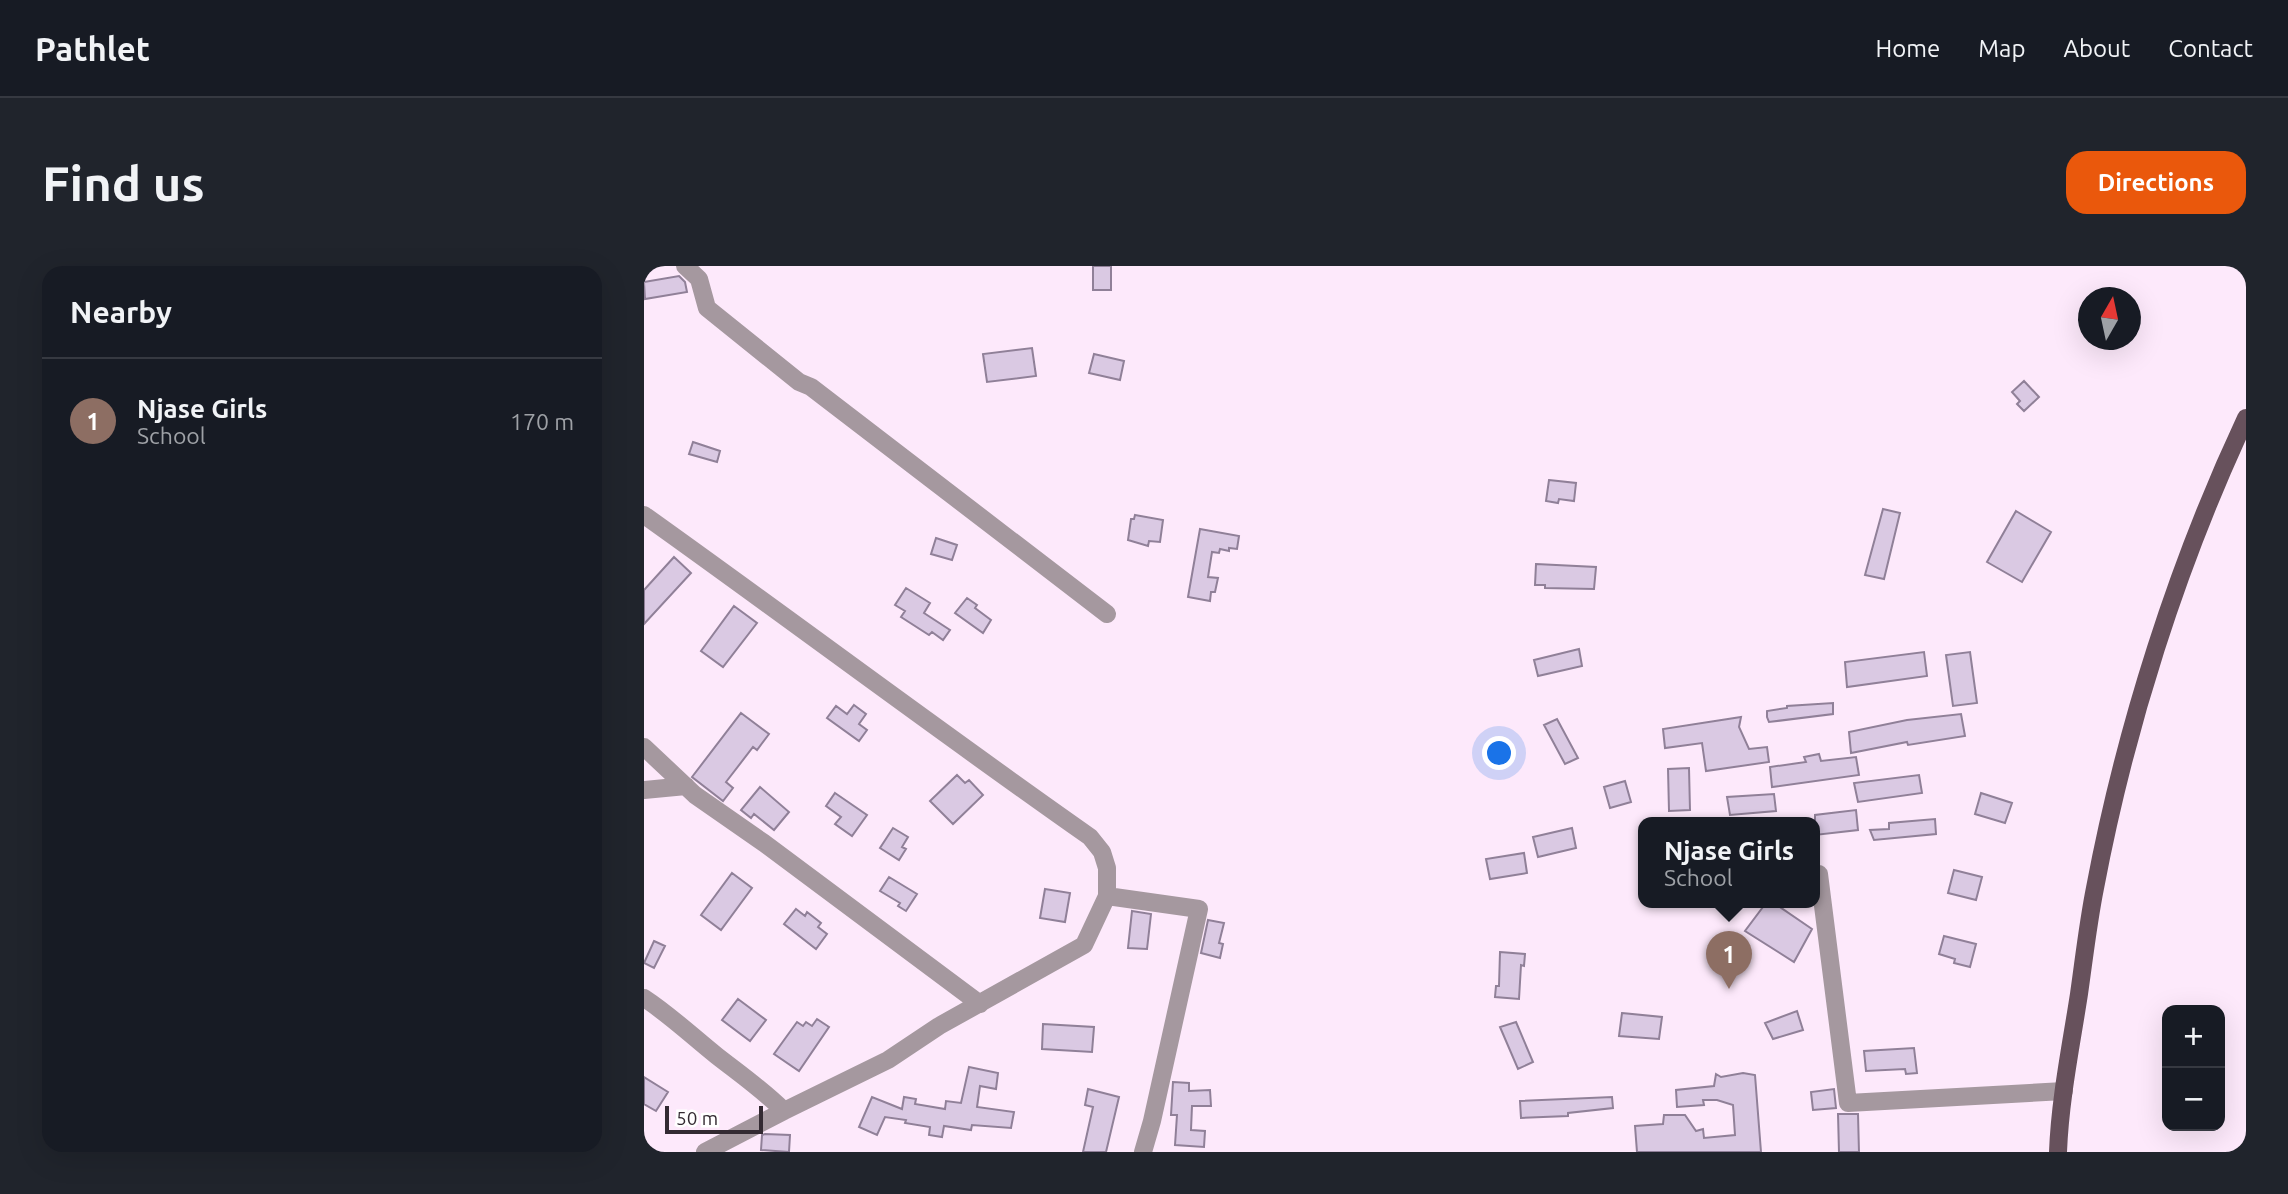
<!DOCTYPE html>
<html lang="en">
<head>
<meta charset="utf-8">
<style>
  :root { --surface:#171b24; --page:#20242c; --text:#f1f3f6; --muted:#9ea1a6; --line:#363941; --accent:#ea580c }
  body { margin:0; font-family:Ubuntu,sans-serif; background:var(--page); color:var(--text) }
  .controls { position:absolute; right:21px; bottom:21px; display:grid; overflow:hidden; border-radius:14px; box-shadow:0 7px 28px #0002 }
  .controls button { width:63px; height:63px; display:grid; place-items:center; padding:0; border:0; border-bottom:2px solid var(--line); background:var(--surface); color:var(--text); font:35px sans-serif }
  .compass { position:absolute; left:1434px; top:21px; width:63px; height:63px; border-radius:50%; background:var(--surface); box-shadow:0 7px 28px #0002; rotate:9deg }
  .scale { position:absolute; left:21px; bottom:18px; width:98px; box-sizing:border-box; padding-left:7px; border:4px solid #332a32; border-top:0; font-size:19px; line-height:24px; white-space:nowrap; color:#332a32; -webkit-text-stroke:5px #fff; paint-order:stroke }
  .you { position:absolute; left:856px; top:488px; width:24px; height:24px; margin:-18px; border:5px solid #fff; border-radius:50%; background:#1a73e8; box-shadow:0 0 0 10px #1a73e833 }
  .badge { display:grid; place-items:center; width:46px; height:46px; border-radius:50%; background:var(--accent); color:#fff; font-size:23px; font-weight:700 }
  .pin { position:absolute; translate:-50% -58px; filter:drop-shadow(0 2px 4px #0008) }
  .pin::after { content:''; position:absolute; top:37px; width:24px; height:21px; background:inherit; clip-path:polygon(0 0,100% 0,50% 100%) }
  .popup { position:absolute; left:994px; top:551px; width:182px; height:91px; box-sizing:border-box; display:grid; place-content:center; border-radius:14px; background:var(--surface); filter:drop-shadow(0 2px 5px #0005); font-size:23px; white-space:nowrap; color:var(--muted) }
  .popup b { font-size:26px; color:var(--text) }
  .popup::after { content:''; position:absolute; left:50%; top:100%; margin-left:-14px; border:14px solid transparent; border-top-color:var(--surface) }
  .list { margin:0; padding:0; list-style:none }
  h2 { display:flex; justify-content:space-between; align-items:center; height:91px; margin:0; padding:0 28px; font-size:30px }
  h2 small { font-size:23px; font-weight:400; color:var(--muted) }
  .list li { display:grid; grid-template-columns:46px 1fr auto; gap:21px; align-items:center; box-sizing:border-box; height:126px; padding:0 28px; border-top:2px solid var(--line) }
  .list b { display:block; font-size:26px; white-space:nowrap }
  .list p { margin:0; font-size:23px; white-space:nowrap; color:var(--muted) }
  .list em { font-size:23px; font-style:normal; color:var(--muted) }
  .map { position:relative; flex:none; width:1602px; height:886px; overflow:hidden; border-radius:21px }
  header { display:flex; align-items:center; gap:42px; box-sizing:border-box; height:98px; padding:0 35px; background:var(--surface); border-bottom:2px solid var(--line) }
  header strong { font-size:33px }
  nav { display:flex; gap:38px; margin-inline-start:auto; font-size:24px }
  .intro { display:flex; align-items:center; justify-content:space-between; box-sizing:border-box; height:168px; padding:0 42px }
  h1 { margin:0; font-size:49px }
  .button { padding:18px 32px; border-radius:21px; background:var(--accent); color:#fff; font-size:24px; font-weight:700 }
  main { display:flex; gap:42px; padding:0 42px }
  aside { flex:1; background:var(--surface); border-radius:21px; box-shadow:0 7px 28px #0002 }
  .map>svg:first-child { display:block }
  .building { fill:#dac9e3; stroke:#908098; stroke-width:2 }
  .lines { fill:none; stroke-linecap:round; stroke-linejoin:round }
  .minor { stroke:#a5989f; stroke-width:18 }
  .major { stroke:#67515c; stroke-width:18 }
</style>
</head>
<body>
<header>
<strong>Pathlet</strong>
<nav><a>Home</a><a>Map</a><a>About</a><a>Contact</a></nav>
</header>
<div class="intro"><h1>Find us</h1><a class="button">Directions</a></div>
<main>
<aside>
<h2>Nearby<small></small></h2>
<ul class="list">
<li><span class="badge" style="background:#8d6e63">1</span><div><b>Njase Girls</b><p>School</p></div><em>170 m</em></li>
</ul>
</aside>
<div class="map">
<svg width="1602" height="886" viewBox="0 0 1602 886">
  <rect width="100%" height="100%" fill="#fde9fb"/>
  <!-- building -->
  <path class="building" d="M449,0H467V24H449Z
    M35,10L41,16L43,26L1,33L0,16Z
    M388,82L392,110L343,116L339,88Z
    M450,88L480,95L476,114L445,107Z
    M1380,115L1395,131L1380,145L1373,138L1376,135L1368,126Z
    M49,176L76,185L73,196L45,188Z
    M905,214L932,217L930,235L915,233L914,237L902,235Z
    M1239,243L1256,247L1240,313L1221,309Z
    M1372,245L1407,266L1378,316L1343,296Z
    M491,249L519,254L516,276L505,275L504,280L484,274L487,253H490Z
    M556,263L595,270L593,283L585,282V285L576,283L575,287L568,286L564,311L574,312L571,326H567L566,335L544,331Z
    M292,272L313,279L308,294L287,288Z
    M30,291L47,307L0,358V324Z
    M892,298L952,301L950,323L901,322V319H891Z
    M262,322L286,337L280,347L306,364L299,374L288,366L285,369L257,351L261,345L251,339Z
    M323,332L333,339L331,342L347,354L339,367L311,347Z
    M90,340L113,357L79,401L57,385Z
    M935,383L938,400L894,410L890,394Z
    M1280,386L1283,410L1203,421L1201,396Z
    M1326,386L1333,437L1309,440L1302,389Z
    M1189,437V448L1125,456L1123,451V445L1143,442V440Z
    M210,439L222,448L215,458L223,464L215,475L183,452L192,440L203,448Z
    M97,447L125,468L113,484L109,481L82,516L89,522L79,535L48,511Z
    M1317,448L1321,470L1264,479L1263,476L1207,487L1205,466L1263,454Z
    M1097,451L1095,461L1105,483L1123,481L1125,496L1062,505L1058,477L1021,482L1019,463Z
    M913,453L934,492L921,498L900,459Z
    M1175,488L1177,495L1212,491L1215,509L1128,521L1126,501L1162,496L1160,491Z
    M1045,502L1046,544L1025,545L1024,503Z
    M313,509L321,517L325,514L339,529L309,558L286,535Z
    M1275,509L1278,527L1214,536L1210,517Z
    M981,515L987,536L966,542L960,521Z
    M116,521L145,546L130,564L110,548L107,552L97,544Z
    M191,527L223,549L208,570L191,558L197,551L182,540Z
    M1337,527L1368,537L1361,557L1331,548Z
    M1130,528L1132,545L1086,549L1083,531Z
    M1212,544L1214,564L1171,569V549Z
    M1291,553L1292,568L1230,574L1226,564L1245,563V557Z
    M249,562L264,571L258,581L262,583L255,594L236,582Z
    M928,562L932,582L894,591L889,571Z
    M880,587L883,607L846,613L842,593Z
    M1310,604L1338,611L1332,634L1304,627Z
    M88,607L108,622L77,664L57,649Z
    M245,611L273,628L262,645L254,640L256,637L236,625Z
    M401,623L426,627L421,656L396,652Z
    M1122,637H1130L1168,663L1150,696L1101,665Z
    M152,643L161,650L163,646L177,657L174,661L183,668L172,683L140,658Z
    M488,645L507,648L503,683L484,682Z
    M564,654L580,657L575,677L579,678L576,692L557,687Z
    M1300,670L1332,678L1326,701L1310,697L1311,693L1295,688Z
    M10,675L21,680L10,702L0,697Z
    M856,686L881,688L880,700L877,699L875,733L851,731L852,720H855Z
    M94,733L122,754L106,775L78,754Z
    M1153,745L1159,764L1129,773L1121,757Z
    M978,747L1018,751L1015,773L975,770Z
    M173,753L185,761L155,805L130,788L153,756L159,760L162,756L168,760Z
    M872,756L889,796L874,803L856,761Z
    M399,758L450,761L448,786L398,783Z
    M1270,782L1273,807L1262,808L1261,803L1222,805L1220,785Z
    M325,801L354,807L352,823L336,820L333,841L370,846L367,862L328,859L327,864L300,860L298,871L285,869L286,861L261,857L262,854L241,851L233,869L215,861L228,831L258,843L260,831L272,833L271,838L301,843L302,835L317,837Z
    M1099,807L1111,809L1117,886H993L991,860L1019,858L1020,849H1041L1052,865L1059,863L1060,872L1091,869L1089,839L1073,834H1059L1060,839L1033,841L1032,824L1070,820L1072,808L1077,811Z
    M0,811L24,826L12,845L0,838Z
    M529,816L545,817V825L566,824L567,840H548L547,864L561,865L560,881L531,879L533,849H527Z
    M444,823L475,831L462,886H439L449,841L441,839Z
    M1190,823L1192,842L1169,844L1167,826Z
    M968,831L969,842L924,847V850L877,852L876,835Z
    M1194,848H1214L1215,886H1195Z
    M121,868L146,869L145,886L117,884L118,869Z"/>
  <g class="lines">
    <!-- minor -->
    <path class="minor" d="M41,0L55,13L63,42L155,116L167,121L463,348
      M0,249C150,356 296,466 446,571L458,586L463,602V630L440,679L295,760L244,794L140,845
      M0,481L51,529L120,577L336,738
      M0,524L42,520
      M1175,608L1204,837L1420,825
      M463,630L555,643L508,855L499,886
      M0,732C26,749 48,770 73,790C96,808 119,824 140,845L61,886"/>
    <!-- major -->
    <path class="major" d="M1414,886C1416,833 1427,780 1435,728C1440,693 1444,657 1451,622C1481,463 1533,299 1602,152"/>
  </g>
</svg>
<div class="controls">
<button>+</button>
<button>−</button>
</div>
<svg class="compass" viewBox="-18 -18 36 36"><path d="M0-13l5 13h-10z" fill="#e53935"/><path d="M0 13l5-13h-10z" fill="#9ea1a6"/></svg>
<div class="scale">50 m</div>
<div class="you"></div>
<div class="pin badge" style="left:1085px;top:723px;background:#8d6e63">1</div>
<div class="popup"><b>Njase Girls</b>School</div>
</div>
</main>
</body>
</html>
